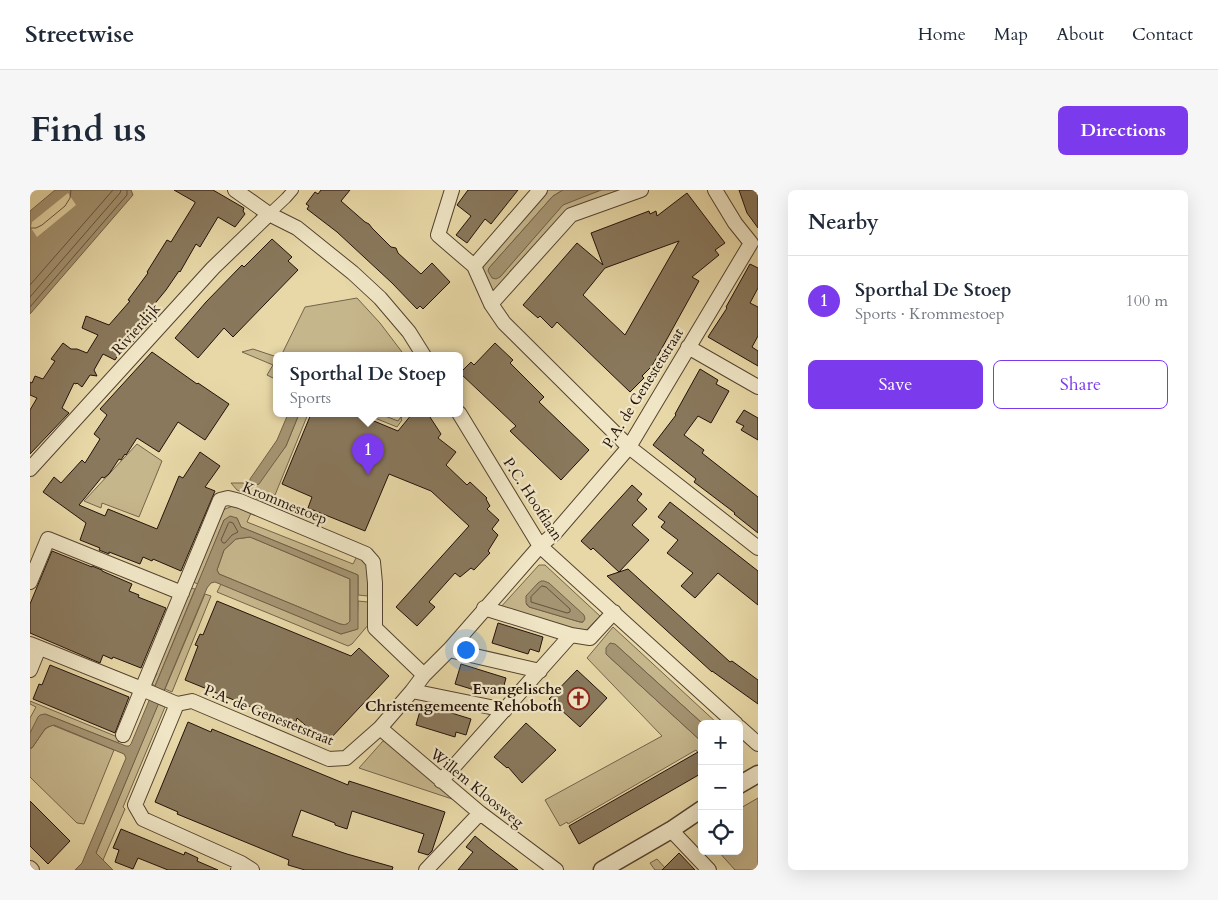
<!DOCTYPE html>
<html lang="en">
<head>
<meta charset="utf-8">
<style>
  :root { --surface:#fff; --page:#f6f6f7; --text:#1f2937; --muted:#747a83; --line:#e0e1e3; --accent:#7c3aed }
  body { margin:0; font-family:Cardo,serif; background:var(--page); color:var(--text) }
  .controls { position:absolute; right:15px; bottom:15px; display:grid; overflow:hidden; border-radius:8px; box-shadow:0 5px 20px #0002 }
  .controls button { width:45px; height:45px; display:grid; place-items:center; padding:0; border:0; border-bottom:1px solid var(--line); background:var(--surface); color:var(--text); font:25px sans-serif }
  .you { position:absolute; left:435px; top:459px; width:18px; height:18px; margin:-12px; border:4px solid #fff; border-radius:50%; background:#1a73e8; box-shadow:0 0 0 8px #1a73e833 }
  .badge { display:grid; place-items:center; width:32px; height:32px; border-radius:50%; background:var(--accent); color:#fff; font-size:16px; font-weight:700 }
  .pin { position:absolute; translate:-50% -41px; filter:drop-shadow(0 1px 2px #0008) }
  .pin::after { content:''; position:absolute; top:26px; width:18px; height:15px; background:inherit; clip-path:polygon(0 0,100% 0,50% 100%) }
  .popup { position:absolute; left:243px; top:162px; width:190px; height:65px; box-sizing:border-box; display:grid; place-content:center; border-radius:8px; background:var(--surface); filter:drop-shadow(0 1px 4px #0005); font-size:16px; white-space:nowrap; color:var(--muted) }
  .popup b { font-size:19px; color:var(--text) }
  .popup::after { content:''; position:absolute; left:50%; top:100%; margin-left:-10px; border:10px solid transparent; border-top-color:var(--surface) }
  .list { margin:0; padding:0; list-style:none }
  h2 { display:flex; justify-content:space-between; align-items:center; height:65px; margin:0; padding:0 20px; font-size:21px }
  h2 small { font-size:16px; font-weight:400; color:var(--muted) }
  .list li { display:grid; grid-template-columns:32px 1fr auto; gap:15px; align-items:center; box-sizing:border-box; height:90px; padding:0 20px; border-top:1px solid var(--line) }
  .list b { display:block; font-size:19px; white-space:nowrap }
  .list p { margin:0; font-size:16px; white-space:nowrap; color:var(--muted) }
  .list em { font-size:16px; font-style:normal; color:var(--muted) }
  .actions { display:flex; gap:10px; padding:15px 20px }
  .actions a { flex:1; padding:11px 0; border:1px solid var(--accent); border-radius:8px; text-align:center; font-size:18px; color:var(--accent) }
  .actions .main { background:var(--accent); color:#fff }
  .icon { flex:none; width:28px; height:28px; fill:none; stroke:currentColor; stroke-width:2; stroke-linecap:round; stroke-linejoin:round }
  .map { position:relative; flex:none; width:728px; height:680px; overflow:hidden; border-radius:8px }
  header { display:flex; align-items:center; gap:30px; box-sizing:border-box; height:70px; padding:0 25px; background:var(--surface); border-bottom:1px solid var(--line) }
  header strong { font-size:24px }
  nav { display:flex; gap:28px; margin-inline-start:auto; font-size:18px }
  .intro { display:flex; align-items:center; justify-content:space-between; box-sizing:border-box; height:120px; padding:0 30px }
  h1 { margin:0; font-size:35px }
  .button { padding:12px 22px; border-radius:8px; background:var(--accent); color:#fff; font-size:18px; font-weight:700 }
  main { display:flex; gap:30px; padding:0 30px }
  aside { flex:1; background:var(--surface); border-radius:8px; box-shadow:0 5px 20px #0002 }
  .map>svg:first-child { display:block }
  .green { fill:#c6b68c; stroke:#74644b; fill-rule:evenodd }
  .water { fill:#a59472; stroke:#716048; fill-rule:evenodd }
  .pier { fill:#e8d8a7 }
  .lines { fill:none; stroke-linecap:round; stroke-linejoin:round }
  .shore { stroke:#64523e; stroke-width:1 }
  .building { fill:#89785c; stroke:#22110a; fill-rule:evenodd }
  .pedestrian-casing { stroke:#544331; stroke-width:12 }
  .minor-casing { stroke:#544331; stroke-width:16 }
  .tertiary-casing { stroke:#544331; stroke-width:19 }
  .pedestrian { stroke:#f0e6c6; stroke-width:10 }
  .minor { stroke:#f0e6c6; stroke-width:14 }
  .tertiary { stroke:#f0e6c6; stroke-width:16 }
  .labels { text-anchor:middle; stroke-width:4.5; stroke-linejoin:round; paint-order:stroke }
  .street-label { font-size:15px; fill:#22110a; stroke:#f0e6c6 }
  .poi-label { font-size:15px; font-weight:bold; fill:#22110a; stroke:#f0e6c6; text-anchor:end }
</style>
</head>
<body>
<header>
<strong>Streetwise</strong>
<nav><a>Home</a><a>Map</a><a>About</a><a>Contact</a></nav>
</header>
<div class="intro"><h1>Find us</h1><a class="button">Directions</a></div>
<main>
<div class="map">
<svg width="728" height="680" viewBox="0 0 728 680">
  <rect width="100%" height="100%" fill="#e8d8a7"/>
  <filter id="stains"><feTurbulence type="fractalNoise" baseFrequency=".004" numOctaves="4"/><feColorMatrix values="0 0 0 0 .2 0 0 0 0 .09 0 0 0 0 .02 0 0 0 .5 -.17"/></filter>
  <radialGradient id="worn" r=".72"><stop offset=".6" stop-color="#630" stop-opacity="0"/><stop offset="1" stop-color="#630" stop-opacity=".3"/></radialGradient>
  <!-- green -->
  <path class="green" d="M516,0H533L523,6L459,78L470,87L533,14L571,0H590L542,18L463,101H459L452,83L453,76Z
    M327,108L350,133L375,166H251L275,117Z
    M223,159L247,167V190L237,185L243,175L212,162Z
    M269,224H278L245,305L243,304L237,313L207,300L201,293H222L226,295L256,256Z
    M335,224H350L368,231L373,224L371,229L372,230L367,237Z
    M107,254L132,271L109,327L72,313L71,318L54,311Z
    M203,316L221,323L217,332L323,374L327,366L335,370L338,375V406L328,405V385L211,337L207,328L194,330L168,394L163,392L191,323L195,319Z
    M220,347L320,389V431C317,435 315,435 310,434L189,384L187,380L194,360L206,349Z
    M509,375H515L570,426L554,443L470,418ZM496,414L553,432H550L499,417Z
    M191,394L311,444L327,439L328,411L338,412L339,434L322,454L318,456L187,402Z
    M161,398L165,399L125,496L122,494L127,483L126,482Z
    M175,404L181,406L142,502L135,499Z
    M583,437L688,534H673L585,454L576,464L672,552V569L666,560L538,634L537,632L530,636L515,610L632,546L557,468Z
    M0,511L90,548L88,553L15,524L0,543V528L6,517L0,514Z
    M128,514L135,517L93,617L95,619L73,670L66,663Z
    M22,535L84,560L54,634L47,633L0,587V558H2L15,539Z
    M353,551L357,552L431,612L329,578Z
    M728,608V680H705L688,661H709V619Z
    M627,669L637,680H625L620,673Z"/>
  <!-- water -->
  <path class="water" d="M25,0H101L103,5L0,124V21Z
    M533,0H571L533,15L470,87L466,89L462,88L458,81L459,78L523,6Z
    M258,224H269L256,256L229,294L226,295L220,291V289L247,250Z
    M200,326L207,328L211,337L328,385V439L311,444L185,392L181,393L177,398L66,663L83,680H45L52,673L96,568L94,564L24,535L18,537L15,539L2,558H0V543L8,527L10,525L15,524L96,556H99L101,554L194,330ZM220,347L320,389V431C317,435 315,435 310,434L189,384L187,380L194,360L206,349Z
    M511,391H514L519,393L554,425L555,429L553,432H550L499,417L496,413V406L508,393Z
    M580,453L585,454L673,534H672V552L576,464V458Z"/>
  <!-- pier -->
  <path class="pier" d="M38,3L46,15L7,47L1,38L2,32Z"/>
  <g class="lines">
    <!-- shore -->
    <path class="shore" d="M0,38H6L12,35L35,16L40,8L41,0
      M0,95L83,0
      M0,107L90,3L91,0
      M0,117L97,5V0
      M200,332L203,333L208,342L202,345L195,353H193L191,350L198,334Z
      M512,396L516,397L540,419V422L537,423L501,412V407Z"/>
  </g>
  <!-- building -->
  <path class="building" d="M144,0H183L214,18L213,21L215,24L205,37L188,27L170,57L166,54L150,82L149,81L136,100L113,128L119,134L103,152L99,148L85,170L73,164L64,180L67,186L60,185L52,197L47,193L46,194L44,193L32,218L39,223L0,264V220L7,208L0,205V192L2,193L5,186L13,189L25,171L21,169L33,153L41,159H47L57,163L68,145L52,138L56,126L79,135L100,111L98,110L118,83L117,82L137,50L141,52L165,13V12Z
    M291,0H320L311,11L335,32L339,34L342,38L361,57L366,58L368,63L391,84L402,73L420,92L393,119L390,116L387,119L362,93L307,42L277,19L279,16L276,14L285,2L288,4Z
    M438,0H488L461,34L455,29L437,53L426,45L441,26L427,15Z
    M709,0H728V38L717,23Z
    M657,3L695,53L685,60L689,65L662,87L669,91L622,176L612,186L614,188L600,202L527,132L522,138L510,126L508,128L493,115L547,53L573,75L561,43L619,21L620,24L626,21L627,26ZM649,51L595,145L553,105L575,78Z
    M242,49L262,67L258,71L268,80L203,147L194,138L168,168L145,148L176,112L212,75L214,77Z
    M720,74L728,78V98L720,113L728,117V146L722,157L728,161V176L678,147L697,118L696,117Z
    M465,153L483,170L480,173L514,207L509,212L559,260L531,290L480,241L486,236L430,183L441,172L444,175Z
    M122,162L167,194L168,193L199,214L175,250L148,232L129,262L107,248L96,265L95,264L91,270L89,269L79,284L74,288L72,287L49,315L75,326L78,319L127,339L149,286L153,288L170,262L190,276L175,297L185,301L151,381L123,369L122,371L113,367L110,374L79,362V364L69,360L70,358L50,350L56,333L13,302L24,287L31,293L52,270L55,273L70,249L64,244L77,225L70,219Z
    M670,179L688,190L686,194L699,201L681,233L668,226L654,245L674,260L672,263L728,307V343L704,324L705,323L664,292L666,289L623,255L646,225L645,224Z
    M714,220L728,228V250L711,240L714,236L706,232Z
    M281,224H327L368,241L382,224H398L411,244L408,248L426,262L416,275L437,295L440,292L457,308L456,309L460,316L457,319L469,330L462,339L468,345L458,361L460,363L444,380L441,378L430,387L425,383L399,412L405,417L387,436L366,417L439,336L401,301L359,284L335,341L278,318L282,307L252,294Z
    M602,295L612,304L607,310L617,319L602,335L619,350L589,382L563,358L561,360L551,351Z
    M640,312L728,381V415L688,383L665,408L651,396L663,383L637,363L648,350L631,337L635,332L628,327Z
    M22,361L62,377V376L72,380V381L102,394L99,401L109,405L108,407L136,418L111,478L83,467L82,469L73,465L70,473L0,443V414Z
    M598,379L700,472L702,471L728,490V514L682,481V482L577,386Z
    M187,411L321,466L329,458L359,486L300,549L294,544L290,548L267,528L265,535L155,490L168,456L165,455L170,444L173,445Z
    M468,433L513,447L509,462L500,459L498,464L462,453Z
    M431,474L476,488L472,503L462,500L461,505L425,494Z
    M20,475L99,507L85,543L3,509L9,494L12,495Z
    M547,480L577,508L550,537L519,509Z
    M392,514L441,529L436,545L426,542L425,547L386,535Z
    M158,532L181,542L182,539L318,595L319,591L415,622L402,661L398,665L388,662L394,644L322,621L317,639L305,635V633L271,620L262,646L317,664L363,677L362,680H275L258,675L259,670L147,624L148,622L125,612Z
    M496,533L526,560L492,593L478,577L477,578L464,567Z
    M668,562L672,569V583L549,654L539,636Z
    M0,611L40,651L18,674L0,656Z
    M91,639L154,665L155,662L168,668L167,671L188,680H138L108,668L103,679L85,672L89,660L83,658Z
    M445,646L458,657L488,680H428L443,662L436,657Z
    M649,663L665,680H632Z"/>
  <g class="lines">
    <defs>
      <path id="pedestrian" d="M239,24L256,8L263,0"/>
      <path id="minor" d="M205,0L239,24L267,38L323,83L350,108L379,142L394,166
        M422,0L408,45L444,76L461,114L474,133L599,257L728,358
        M444,76L510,0
        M461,114L541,25L611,0
        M658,157L728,197
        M429,223L510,356L706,534
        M0,279L183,78L239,24
        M0,392L18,349L152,403
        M454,418L541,445
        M0,454L112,499L93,545
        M419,460L510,481
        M0,480L9,458
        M382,501L475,520
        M147,514L112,499L190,310L198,308L210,311L336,364L343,372L345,393V438L394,485
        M709,537L728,554
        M350,538L450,623L526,680
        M411,591L541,445L560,448L584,422
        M641,640L679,680
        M211,673L222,680
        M0,678L2,680
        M208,680L211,673L113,629L105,615L147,514L162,511L299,569L316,568L350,538L382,501L394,485L419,460L510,356L525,343L599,257L721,53L705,33L685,0
        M396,680L450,623"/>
      <path id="tertiary" d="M709,595L728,584
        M572,680L641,640L672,619"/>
    </defs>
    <!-- pedestrian casing -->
    <use href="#pedestrian" class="pedestrian-casing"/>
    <!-- minor casing -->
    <use href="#minor" class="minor-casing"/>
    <!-- tertiary casing -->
    <use href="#tertiary" class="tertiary-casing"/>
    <!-- pedestrian -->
    <use href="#pedestrian" class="pedestrian"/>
    <!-- minor -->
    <use href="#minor" class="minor"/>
    <!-- tertiary -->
    <use href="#tertiary" class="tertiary"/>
  </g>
  <!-- icons -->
  <defs>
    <symbol id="church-ring" viewBox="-11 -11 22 22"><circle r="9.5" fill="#f0e6c6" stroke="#8f2418" stroke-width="1.5"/><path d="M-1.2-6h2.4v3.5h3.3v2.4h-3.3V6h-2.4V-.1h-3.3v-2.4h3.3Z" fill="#8f2418"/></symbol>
  </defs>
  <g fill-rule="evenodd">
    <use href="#church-ring" x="536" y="496" width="25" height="25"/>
  </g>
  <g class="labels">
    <!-- street labels -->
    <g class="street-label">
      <text transform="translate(106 139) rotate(-48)" y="5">Rivierdijk</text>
      <text transform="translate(613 198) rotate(-58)" y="5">P.A. de Genestetstraat</text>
      <text transform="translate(503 309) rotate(57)" y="5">P.C. Hooftlaan</text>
      <text transform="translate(255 313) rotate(22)" y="5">Krommestoep</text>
      <text transform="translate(239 525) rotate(22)" y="5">P.A. de Genestetstraat</text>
      <text transform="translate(447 598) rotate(39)" y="5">Willem Kloosweg</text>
    </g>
    <!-- poi labels -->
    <g class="poi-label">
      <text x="532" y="504">Evangelische<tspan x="532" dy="17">Christengemeente Rehoboth</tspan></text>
    </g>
  </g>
  <rect width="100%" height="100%" filter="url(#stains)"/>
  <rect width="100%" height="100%" fill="url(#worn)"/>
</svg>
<div class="controls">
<button>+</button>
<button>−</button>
<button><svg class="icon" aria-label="locate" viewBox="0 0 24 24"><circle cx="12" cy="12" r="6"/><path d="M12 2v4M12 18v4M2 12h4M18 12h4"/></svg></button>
</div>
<div class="you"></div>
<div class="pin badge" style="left:338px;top:285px">1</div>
<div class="popup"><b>Sporthal De Stoep</b>Sports</div>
</div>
<aside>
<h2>Nearby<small></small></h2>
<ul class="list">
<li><span class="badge">1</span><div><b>Sporthal De Stoep</b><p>Sports · Krommestoep</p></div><em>100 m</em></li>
</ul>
<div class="actions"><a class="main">Save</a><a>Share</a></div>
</aside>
</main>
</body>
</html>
